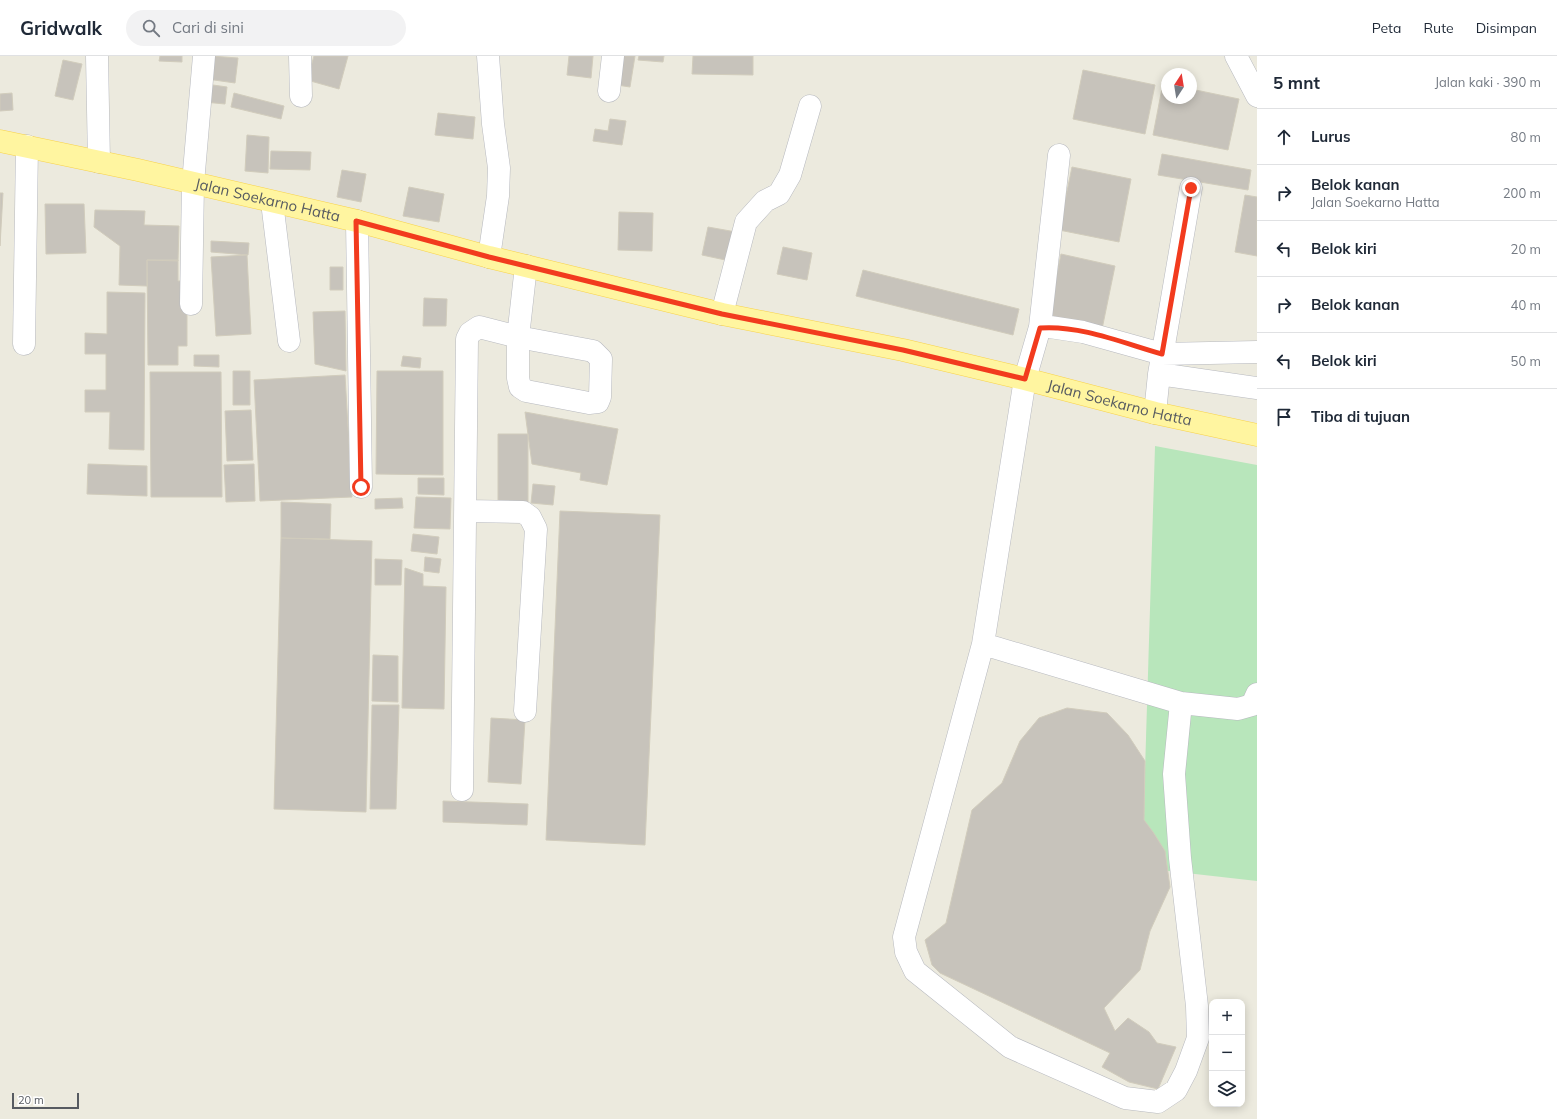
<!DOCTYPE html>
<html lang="id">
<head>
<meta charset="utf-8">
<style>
  :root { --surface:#fff; --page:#f2f2f3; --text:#1f2937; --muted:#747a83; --line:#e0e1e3 }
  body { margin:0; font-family:Mulish,sans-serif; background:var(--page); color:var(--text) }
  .controls { position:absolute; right:12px; bottom:12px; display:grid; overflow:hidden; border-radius:8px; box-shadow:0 2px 10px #0003 }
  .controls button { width:36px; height:36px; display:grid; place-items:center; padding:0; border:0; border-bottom:1px solid var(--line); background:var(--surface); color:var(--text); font:20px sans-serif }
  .compass { position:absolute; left:1161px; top:12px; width:36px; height:36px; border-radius:50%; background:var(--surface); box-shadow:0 2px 10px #0003; rotate:12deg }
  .scale { position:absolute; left:12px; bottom:10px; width:67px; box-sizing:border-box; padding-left:4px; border:2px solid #575b61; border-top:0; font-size:11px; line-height:14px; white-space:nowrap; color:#575b61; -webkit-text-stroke:3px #fff; paint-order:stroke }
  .stop { position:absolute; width:12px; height:12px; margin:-9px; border:3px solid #f23b1e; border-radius:50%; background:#fff }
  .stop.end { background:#f23b1e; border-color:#fff; box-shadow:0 1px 4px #0008 }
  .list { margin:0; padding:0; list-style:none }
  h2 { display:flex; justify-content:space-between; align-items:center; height:52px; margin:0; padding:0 16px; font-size:17px }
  h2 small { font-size:13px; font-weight:400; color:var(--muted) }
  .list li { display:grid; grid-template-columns:26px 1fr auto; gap:12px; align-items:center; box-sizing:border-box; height:56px; padding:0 16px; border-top:1px solid var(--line) }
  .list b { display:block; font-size:15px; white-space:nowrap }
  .list p { margin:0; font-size:13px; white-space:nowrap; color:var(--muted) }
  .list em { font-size:13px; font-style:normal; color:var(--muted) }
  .icon { flex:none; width:22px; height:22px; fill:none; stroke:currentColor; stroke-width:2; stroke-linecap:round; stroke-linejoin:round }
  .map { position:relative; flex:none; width:1257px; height:1063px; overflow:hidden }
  header { display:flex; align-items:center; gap:24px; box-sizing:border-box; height:56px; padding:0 20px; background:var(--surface); border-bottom:1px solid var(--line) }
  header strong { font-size:19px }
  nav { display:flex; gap:22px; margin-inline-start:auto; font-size:14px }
  .search { width:280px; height:36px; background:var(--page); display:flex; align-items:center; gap:10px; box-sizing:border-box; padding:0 14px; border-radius:22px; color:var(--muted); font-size:15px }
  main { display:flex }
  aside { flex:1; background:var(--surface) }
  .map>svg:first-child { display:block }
  .green { fill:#b8e6bb }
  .building { fill:#c7c3bb; stroke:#d1ccbc }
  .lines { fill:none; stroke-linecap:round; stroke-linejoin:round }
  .minor-casing { stroke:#b7b9bf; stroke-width:23 }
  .major-casing { stroke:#f8d24b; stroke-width:23 }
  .minor { stroke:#fff; stroke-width:22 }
  .major { stroke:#fff5a0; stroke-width:22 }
  .route { stroke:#f23b1e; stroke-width:5 }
  .labels { text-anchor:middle; stroke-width:3.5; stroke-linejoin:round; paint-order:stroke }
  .street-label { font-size:15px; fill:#575b61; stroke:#fff }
</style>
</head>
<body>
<header>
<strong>Gridwalk</strong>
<div class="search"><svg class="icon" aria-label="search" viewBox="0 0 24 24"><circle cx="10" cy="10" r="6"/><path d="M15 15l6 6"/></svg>Cari di sini</div>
<nav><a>Peta</a><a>Rute</a><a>Disimpan</a></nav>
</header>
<main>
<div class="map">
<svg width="1257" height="1063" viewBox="0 0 1257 1063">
  <rect width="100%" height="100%" fill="#eceade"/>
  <!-- green -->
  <path class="green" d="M1155,390L1257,409V825L1142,812Z"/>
  <!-- building -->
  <path class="building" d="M160,0H182V6L159,5Z
    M211,0L238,2L235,27L207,23Z
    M314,0H348L339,33L307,24Z
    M569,0H593L591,22L567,19Z
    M608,0H635L630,31L604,27Z
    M639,0H664L663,6L638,4Z
    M693,0H753V19L692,18Z
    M63,4L82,8L73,44L55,40Z
    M1083,14L1155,29L1145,78L1073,63Z
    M1163,27L1167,28V42H1191V33L1239,43L1228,94L1153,79Z
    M206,28L227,31L225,48L204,46Z
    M12,37L13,54L0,55V38Z
    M234,37L284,50L281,63L231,51Z
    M438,57L475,61L473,83L435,79Z
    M610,63L626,65L622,89L593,85L595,73L608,75Z
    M247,79L269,81L268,117L245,115Z
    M271,95L311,96L310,114L270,113Z
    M1162,98L1251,114L1248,134L1158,119Z
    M1072,111L1131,123L1119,186L1059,174Z
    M342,114L366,118L361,146L337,141Z
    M409,131L444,138L439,166L403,160Z
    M0,137H3L0,190Z
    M1245,139L1257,141V200L1235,196Z
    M45,148H84L86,197L46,198Z
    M95,154L145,155L144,169L179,170L178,205L147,204V230L119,229L120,190L94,171Z
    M619,156L653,157L652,195L618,194Z
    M708,171L736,176L730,205L702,199Z
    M211,185L249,187L248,199L211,196Z
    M783,191L812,197L807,224L777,218Z
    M1061,198L1115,210L1101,278L1047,267Z
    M247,199L251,278L216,280L211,201Z
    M147,204H178V225H187V290H178V309H148Z
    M330,211H343V234H330Z
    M863,214L1019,253L1013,279L856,240Z
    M107,236L145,237L144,394L109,393L110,356H85V334H106V298H85V277L107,278Z
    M424,242L447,243L446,270H423Z
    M345,255L346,315L315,308L313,256Z
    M194,299H219V311L194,310Z
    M403,300L421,302L420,312L401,310Z
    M233,315H250V349H233Z
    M377,315H443V419L376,418Z
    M150,316H221L222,441H151Z
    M345,319L352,441L260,445L254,324Z
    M251,354L253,404L227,405L225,355Z
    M525,356L618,373L607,429L580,424L581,417L532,408Z
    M498,378H528V447H498Z
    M88,408L147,410V440L87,438Z
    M254,408L255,445L226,446L224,409Z
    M418,422H444V439L418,438Z
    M533,428L555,430L553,449L531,447Z
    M416,441L451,442L450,473L414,472Z
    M402,442L403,452L375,453V443Z
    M281,446L331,448L330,483L281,482Z
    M560,455L660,459L645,789L546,784Z
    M413,478L439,481L437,498L411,495Z
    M281,482L372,485L366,756L274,753Z
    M425,501L441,503L439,517L424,515Z
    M375,503L402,504L401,529H375Z
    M405,512L423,518V530L446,531L444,653L402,652Z
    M373,599L398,600V646L372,645Z
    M372,649H399L396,753H370Z
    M1067,652L1107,657L1128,679L1145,705L1144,764L1153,776L1165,795L1170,831L1150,875L1140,914L1104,952L1115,975L1128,962L1149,976L1157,987L1176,991L1158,1033L1129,1026L1102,1011L1110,997L940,917L932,909L925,884L946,867L972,754L1002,727L1020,685L1039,662Z
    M491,662L525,664L521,728L488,726Z
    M443,745L528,748L527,769L443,766Z"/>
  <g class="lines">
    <defs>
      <path id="minor" d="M97,0L99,106
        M300,0L301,40
        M488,0L493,68L499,112L498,140L489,201
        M1236,0L1257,40
        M609,35L613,0
        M272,146L289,285
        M357,165L361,431
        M191,248L193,127L204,0
        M722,258L746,166L765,145L779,138L790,119L810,50
        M1040,271L1059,99
        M518,281L593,295L601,303L600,341L598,346L589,347L526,335L520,331L518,322Z
        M24,288L27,90
        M1257,296L1162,298L1083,276L1050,271H1040L1025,323L983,588L904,881L906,896L915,915L1010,991L1125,1042L1158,1046L1176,1034L1186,1015L1198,982L1197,950L1180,802L1174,718L1181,647L1238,653L1252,649L1257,638
        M1159,318L1257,332
        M1155,357L1159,318L1191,132
        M466,455L523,456L530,461L536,473L525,655
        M983,588L1181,647
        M462,734L467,283L470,277L479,271L518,281L526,210"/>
      <g id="major">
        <path id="s1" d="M0,85L138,114L357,165L489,201L722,258L903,294L1025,323L1155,357L1257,379"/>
      </g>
    </defs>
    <!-- minor casing -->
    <use href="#minor" class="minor-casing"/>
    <!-- major casing -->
    <use href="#major" class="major-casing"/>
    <!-- minor -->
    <use href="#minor" class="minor"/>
    <!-- major -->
    <use href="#major" class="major"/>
  </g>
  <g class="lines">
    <!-- route -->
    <path class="route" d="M361,431L356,165L489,201L722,258L903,294L1025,323L1040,272C1081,269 1123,287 1162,298L1191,132"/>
  </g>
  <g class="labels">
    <!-- street labels -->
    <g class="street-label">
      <text dy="5" stroke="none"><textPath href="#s1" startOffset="274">Jalan Soekarno Hatta</textPath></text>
      <text dy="5" stroke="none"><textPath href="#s1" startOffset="1150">Jalan Soekarno Hatta</textPath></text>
    </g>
  </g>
</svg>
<div class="controls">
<button>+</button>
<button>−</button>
<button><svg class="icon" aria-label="layers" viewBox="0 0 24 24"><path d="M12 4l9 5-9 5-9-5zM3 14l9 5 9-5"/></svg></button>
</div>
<svg class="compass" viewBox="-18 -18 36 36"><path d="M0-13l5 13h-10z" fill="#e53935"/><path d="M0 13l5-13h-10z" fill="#747a83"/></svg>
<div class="scale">20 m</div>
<div class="stop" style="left:361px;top:431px"></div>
<div class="stop end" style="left:1191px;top:132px"></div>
</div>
<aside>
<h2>5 mnt<small>Jalan kaki · 390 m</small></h2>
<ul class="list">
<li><svg class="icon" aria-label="ahead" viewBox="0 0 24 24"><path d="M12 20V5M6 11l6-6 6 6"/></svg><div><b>Lurus</b></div><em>80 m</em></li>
<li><svg class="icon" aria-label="right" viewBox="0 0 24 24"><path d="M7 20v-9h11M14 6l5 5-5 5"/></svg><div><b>Belok kanan</b><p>Jalan Soekarno Hatta</p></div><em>200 m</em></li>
<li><svg class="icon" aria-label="left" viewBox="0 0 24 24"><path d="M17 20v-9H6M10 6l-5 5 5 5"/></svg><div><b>Belok kiri</b></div><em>20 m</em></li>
<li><svg class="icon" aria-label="right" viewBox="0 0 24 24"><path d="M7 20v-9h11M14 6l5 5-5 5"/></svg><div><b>Belok kanan</b></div><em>40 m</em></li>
<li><svg class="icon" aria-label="left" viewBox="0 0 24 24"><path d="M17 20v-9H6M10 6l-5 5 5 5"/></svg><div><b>Belok kiri</b></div><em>50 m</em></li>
<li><svg class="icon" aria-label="arrive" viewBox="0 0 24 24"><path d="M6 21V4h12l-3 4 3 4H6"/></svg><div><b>Tiba di tujuan</b></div></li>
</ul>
</aside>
</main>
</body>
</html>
